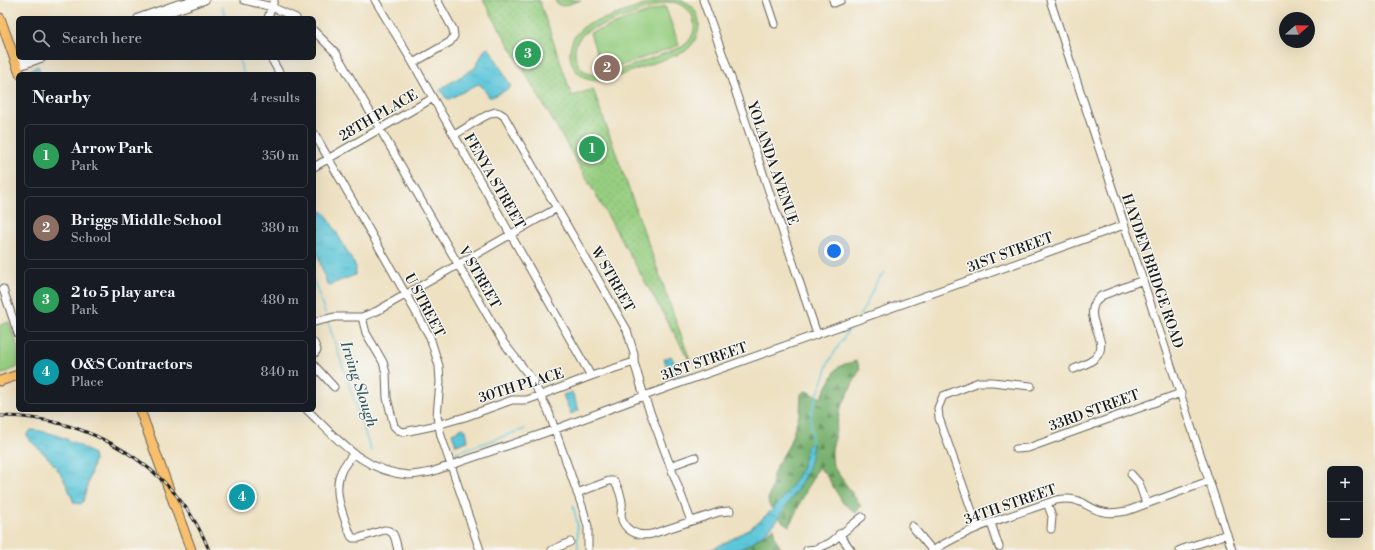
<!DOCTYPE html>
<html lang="en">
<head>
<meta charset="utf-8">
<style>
  :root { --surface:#171b24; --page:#20242c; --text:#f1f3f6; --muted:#9ea1a6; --line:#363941; --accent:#db2777 }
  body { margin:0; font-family:"Libre Bodoni",serif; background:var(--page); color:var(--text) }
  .controls { position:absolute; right:12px; bottom:12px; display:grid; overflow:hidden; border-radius:6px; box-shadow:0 4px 16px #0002 }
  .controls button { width:36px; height:36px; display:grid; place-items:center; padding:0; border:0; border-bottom:1px solid var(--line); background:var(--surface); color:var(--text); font:20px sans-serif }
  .compass { position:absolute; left:1279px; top:12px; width:36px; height:36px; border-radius:50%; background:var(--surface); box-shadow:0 4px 16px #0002; rotate:70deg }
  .you { position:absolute; left:834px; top:251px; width:14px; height:14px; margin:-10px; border:3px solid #fff; border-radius:50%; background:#1a73e8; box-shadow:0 0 0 6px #1a73e833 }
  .badge { display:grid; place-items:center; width:26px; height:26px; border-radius:50%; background:var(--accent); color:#fff; font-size:13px; font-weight:700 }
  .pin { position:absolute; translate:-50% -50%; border:2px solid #fff; box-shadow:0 1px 4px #0006 }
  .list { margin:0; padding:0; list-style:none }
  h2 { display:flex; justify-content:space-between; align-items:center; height:52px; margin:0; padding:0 16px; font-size:17px }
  h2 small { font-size:13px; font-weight:400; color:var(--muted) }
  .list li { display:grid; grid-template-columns:26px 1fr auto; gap:12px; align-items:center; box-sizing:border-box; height:64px; margin:0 8px 8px; padding:0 8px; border:1px solid var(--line); border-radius:6px }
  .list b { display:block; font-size:15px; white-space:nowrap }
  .list p { margin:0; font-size:13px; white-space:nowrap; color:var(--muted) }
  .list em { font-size:13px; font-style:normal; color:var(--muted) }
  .icon { flex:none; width:22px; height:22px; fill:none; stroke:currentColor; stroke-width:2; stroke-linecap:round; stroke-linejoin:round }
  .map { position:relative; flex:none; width:1375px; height:550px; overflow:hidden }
  .search { position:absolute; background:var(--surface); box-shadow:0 4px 16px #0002; left:16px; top:16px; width:300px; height:44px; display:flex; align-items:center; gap:10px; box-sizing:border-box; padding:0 14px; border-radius:6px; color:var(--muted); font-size:15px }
  .panel { position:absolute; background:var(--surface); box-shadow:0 4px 16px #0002; left:16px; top:72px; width:300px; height:340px; border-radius:6px }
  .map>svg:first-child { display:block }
  .grass { fill:#96ce80; stroke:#59754e; fill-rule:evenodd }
  .forest { fill:url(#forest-firs); stroke:#4a6645 }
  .park { fill:url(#park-dots); stroke:#59754e }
  .water { fill:url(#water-ripples); stroke:#3c717a }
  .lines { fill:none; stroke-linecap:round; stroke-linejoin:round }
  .stream { stroke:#5dc6d9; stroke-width:1.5 }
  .minor-casing { stroke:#666156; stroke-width:9 }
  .major-casing { stroke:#666156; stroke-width:11 }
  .minor { stroke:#fff; stroke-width:7 }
  .major { stroke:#f8bf6c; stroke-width:9 }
  .rail-casing { stroke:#1c1c1c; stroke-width:3 }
  .rail { stroke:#f6f6f2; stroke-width:1.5; stroke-dasharray:4.5; stroke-linecap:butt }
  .labels { text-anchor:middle; stroke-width:3; stroke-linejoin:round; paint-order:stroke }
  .street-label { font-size:14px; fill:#1c1c1c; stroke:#f6f6f2 }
  .water-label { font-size:15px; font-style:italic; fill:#33585e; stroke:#f6f6f2 }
</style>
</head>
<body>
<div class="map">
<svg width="1375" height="550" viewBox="0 0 1375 550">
  <defs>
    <pattern id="forest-firs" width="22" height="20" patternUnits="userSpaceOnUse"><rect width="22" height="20" fill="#78b16e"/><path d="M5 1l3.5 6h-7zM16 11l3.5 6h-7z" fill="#628f5a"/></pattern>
    <pattern id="park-dots" width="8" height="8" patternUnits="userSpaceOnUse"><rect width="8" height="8" fill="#96ce80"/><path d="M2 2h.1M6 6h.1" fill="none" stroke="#81b06e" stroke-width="1.8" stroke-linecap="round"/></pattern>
    <pattern id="water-ripples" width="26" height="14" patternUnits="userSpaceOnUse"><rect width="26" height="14" fill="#5dc6d9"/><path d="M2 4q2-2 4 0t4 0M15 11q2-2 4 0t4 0" fill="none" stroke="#50aaba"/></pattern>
  </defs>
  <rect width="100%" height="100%" fill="#f6f6f2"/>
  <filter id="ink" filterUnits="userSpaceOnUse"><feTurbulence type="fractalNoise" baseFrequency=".025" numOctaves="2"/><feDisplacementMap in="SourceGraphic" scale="8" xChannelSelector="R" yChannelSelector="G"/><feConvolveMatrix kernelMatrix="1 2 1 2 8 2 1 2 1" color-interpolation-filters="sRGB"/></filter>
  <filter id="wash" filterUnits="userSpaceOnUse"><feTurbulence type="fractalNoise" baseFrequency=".012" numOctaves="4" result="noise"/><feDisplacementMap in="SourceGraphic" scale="16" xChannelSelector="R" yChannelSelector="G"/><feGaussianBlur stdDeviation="0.9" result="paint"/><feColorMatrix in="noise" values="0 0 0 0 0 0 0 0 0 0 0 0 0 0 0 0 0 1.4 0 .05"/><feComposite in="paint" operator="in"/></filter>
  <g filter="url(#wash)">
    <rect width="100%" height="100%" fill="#eee1c2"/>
    <!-- grass -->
    <path class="grass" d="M555,0H581L563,6L557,4Z
      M659,0C666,0 677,0 684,1C706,11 702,40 684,52C666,59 647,65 629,72C620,75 610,81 600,81C566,82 559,38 589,24ZM666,2C694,0 705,32 682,47L603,76C573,78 564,41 591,29Z
      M665,6L679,45L603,72L590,33Z
      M9,322L18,347V367L0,375V325Z"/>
    <!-- forest -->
    <path class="forest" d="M857,361L860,369L840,410L832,449V456L833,466L861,506L856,513L843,503L826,475L818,467L789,526L783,522L769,505L768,500L773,482V475L777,465L789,445L800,412L801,394L806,391L821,398L837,368L845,364Z
      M774,528L775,538L782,550H736L759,538Z"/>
    <!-- park -->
    <path class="park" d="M483,0H539L572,96L593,89L691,363L600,202Z"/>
    <!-- water -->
    <path class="water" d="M488,48L492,52L510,85V88L492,97H489L482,86L478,84L449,99L446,98L440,89L475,68L485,49Z
      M38,66L41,74H30L29,70Z
      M319,210L326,214L356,267L355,275L329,285L327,284L314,244V213Z
      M671,356L681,374L671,377L664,359Z
      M572,392L579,410L571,414L563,395Z
      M463,428L466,430L468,441L456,445L452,433Z
      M31,430C52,431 76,442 93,454L94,460L83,502L81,504L74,503C63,473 53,460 28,439L27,434Z
      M813,444C810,478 792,497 773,525C766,533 747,548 736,550C728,550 718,550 710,550C751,531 780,511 801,469C804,462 805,453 808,445Z"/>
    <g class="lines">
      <!-- stream -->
      <path class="stream" d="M222,7L226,18
        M238,58L244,74
        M314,281L325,313
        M859,316L863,310L877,281L885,272
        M328,322L371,451
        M811,446V413L815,400L825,375L828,363L851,326
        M455,453L525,429
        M573,505L577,522L578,550"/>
    </g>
  </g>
  <g filter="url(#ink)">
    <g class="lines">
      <defs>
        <path id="minor" d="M244,0L272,7L296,18
          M375,0L413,63L591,376
          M703,0L731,78L817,334
          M767,0L775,24
          M833,0L834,3L841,0
          M1050,0L1232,550
          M138,18L178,4L197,0
          M154,18L205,0
          M268,18L274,0
          M314,31L336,53L503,342L531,378L548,410L583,509L588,527V550
          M271,58L280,74
          M16,62L26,58
          M413,63L450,42L454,36L453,29L437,0
          M17,67L42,58
          M314,133L430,337L439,366L440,382L437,416L441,436L480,550
          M454,135C464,130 486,113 496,112C499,112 501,114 504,116L627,330L634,354V362L644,396L691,521
          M314,167L433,98
          M3,289L18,334
          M362,317L366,333L383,362L386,373L387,398L394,426L398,430L404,432L433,426L465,417L512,400H527L541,395L591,376L634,362
          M314,322L335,317H362L377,311L557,208
          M314,343L317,350L314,354
          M314,365L334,387
          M1074,369C1081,366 1091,363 1096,357C1113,340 1077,316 1101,296L1143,280
          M307,410C338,439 363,472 409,475C416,475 424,473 431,472L556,429L644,396L1124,225
          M1016,449L1028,448L1181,393
          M353,454C349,460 343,466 341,472C332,492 344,517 351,536L353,538H359L384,530C396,530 395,541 398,550
          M670,466L695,457
          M1131,474L1139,483L1146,503
          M577,493L609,481H614C618,487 621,495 622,502C623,506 621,511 621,515C623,531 638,537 652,534L719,512L730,511
          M1047,503L1052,516L1051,529
          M991,523L999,547
          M912,526L932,550
          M978,528L939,418L938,408L943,396L979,382H992L1031,386
          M839,534L851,550
          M552,550L570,542
          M807,550L816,549L830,543L862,517
          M934,550C971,526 1015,515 1056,500C1062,499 1068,498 1075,500C1085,502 1093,511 1104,512C1111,514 1119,512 1127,511L1209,481
          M1180,550L1227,534"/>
        <path id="major" d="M0,18L20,74
          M0,381L18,375
          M140,410L191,550"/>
      </defs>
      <!-- minor casing -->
      <use href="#minor" class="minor-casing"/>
      <!-- major casing -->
      <use href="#major" class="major-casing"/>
      <!-- minor -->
      <use href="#minor" class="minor"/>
      <!-- major -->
      <use href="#major" class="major"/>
      <defs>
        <path id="rail" d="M0,416C87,415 176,466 209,550"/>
      </defs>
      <!-- rail casing -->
      <use href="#rail" class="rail-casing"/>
      <!-- rail -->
      <use href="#rail" class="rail"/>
    </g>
  </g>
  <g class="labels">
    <!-- street labels -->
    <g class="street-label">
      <text transform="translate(378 115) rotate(-30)" y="5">28TH PLACE</text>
      <text transform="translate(773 163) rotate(71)" y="5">YOLANDA AVENUE</text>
      <text transform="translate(495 181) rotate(60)" y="5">FENYA STREET</text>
      <text transform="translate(1010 252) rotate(-20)" y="5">31ST STREET</text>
      <text transform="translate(1153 271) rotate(71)" y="5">HAYDEN BRIDGE ROAD</text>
      <text transform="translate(480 277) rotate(60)" y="5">V STREET</text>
      <text transform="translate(613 279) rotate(60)" y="5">W STREET</text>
      <text transform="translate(425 305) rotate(62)" y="5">U STREET</text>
      <text transform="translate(704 361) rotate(-19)" y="5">31ST STREET</text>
      <text transform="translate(521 385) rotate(-17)" y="5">30TH PLACE</text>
      <text transform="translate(1094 410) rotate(-20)" y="5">33RD STREET</text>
      <text transform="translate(1010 504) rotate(-19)" y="5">34TH STREET</text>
    </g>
    <!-- water labels -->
    <g class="water-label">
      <text transform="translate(359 384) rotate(72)" y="5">Irving Slough</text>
    </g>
  </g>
</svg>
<div class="controls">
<button>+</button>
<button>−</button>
</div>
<svg class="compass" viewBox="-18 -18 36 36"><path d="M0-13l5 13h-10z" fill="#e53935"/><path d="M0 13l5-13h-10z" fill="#9ea1a6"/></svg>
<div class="you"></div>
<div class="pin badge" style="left:592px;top:149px;background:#2e9e5b">1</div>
<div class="pin badge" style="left:607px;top:68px;background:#8d6e63">2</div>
<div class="pin badge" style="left:528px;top:54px;background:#2e9e5b">3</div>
<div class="pin badge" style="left:242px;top:497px;background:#0f9aa8">4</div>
<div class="search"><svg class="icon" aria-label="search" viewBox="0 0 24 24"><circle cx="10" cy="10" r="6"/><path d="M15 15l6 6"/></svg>Search here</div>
<section class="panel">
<h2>Nearby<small>4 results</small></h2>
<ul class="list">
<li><span class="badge" style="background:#2e9e5b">1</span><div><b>Arrow Park</b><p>Park</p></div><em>350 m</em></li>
<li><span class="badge" style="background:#8d6e63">2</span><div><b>Briggs Middle School</b><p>School</p></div><em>380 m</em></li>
<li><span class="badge" style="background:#2e9e5b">3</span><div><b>2 to 5 play area</b><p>Park</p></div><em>480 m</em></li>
<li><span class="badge" style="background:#0f9aa8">4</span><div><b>O&amp;S Contractors</b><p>Place</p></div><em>840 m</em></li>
</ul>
</section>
</div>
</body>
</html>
